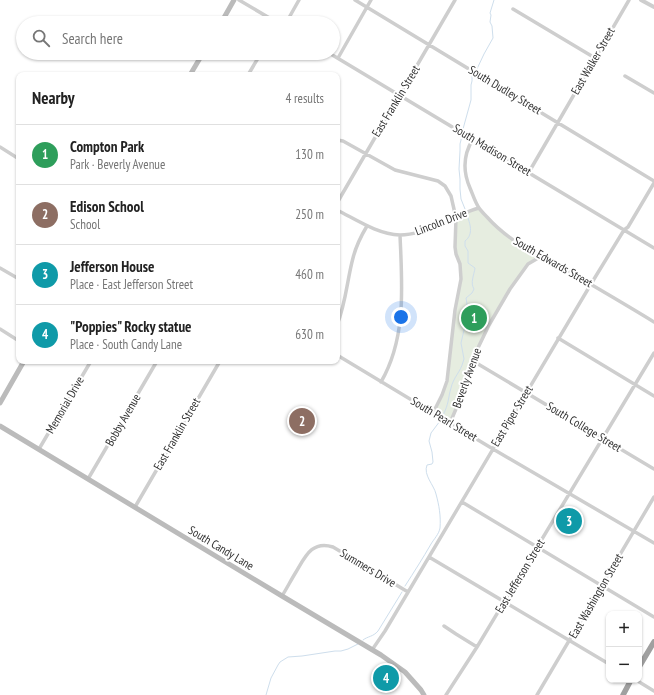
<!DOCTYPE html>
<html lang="en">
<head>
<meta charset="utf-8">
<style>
  :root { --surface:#fff; --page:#f6f6f6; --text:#222; --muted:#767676; --line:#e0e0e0; --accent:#7c3aed }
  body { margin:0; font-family:"PT Sans Narrow",sans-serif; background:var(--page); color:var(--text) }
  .controls { position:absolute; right:12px; bottom:12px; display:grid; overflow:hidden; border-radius:8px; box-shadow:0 1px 3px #0004 }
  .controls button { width:36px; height:36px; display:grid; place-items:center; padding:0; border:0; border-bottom:1px solid var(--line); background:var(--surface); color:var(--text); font:20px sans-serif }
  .you { position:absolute; left:401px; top:317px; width:14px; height:14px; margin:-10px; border:3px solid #fff; border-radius:50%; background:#1a73e8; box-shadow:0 0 0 6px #1a73e833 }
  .badge { display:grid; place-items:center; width:26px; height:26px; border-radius:50%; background:var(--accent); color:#fff; font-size:13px; font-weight:700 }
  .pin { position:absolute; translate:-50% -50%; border:2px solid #fff; box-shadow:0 1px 4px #0006 }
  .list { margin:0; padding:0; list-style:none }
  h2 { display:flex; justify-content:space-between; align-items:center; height:52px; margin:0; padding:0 16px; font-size:17px }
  h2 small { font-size:13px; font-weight:400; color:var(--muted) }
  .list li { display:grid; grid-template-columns:26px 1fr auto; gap:12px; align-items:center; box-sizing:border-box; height:60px; padding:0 16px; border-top:1px solid var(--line) }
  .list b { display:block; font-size:15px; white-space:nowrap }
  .list p { margin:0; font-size:13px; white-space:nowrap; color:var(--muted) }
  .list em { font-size:13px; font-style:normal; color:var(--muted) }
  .icon { flex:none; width:22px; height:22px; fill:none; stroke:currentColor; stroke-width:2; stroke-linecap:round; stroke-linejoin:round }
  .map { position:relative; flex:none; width:654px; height:695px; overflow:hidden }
  .search { position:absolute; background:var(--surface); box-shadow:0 1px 3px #0004; left:16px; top:16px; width:324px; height:44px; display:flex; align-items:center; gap:10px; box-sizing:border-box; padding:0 14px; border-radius:22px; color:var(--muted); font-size:15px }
  .panel { position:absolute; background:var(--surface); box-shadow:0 1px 3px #0004; left:16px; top:72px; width:324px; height:292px; border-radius:8px }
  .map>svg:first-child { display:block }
  .green { fill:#e6ede0 }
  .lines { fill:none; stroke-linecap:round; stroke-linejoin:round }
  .stream { stroke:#cedeec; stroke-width:1 }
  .minor { stroke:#cecece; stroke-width:3.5 }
  .tertiary { stroke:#cecece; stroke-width:4 }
  .secondary { stroke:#bbb; stroke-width:5 }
  .trunk { stroke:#a0a0a0; stroke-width:5.5 }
  .labels { text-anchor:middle; stroke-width:4; stroke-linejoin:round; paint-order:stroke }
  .street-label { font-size:12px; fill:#313131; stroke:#fff }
</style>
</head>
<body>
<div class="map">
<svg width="654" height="695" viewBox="0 0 654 695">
  <rect width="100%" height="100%" fill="#fff"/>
  <!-- green -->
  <path class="green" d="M479,208L498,228L540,257L528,264L510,289L479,345L464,390L450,423L433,413L445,388L461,274L456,254V218Z"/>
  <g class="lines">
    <!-- stream -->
    <path class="stream" d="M476,71L484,54L493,38L492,26L490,22L491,15L490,13L494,0
      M463,129L471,100V85L472,81V74
      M462,136L460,144V151L459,169L460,179V189L461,199L465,209
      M443,415C449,404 448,398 451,388C453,378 461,371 463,362L464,359L461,343L464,330L465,327L469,323L470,319L468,315V310L466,298L472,293L474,289C470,283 474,275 475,268L468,263V251L465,246V241C474,234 470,224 467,215
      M405,586C414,572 423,558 431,544C434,539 439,534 440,528C441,516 439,505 436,494C434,485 423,475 427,465L432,464L433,462L432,452L429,441L431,433L440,421
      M363,640C368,636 373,637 378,631L402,592
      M266,695L271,678L278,665L280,662L288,657L302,656L335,651H341L348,649L358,644"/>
    <!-- minor -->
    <path class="minor" d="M239,0L278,23
      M355,0L654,181
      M513,9L595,58
      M286,23L299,0
      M329,53L654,248
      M338,58L371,0
      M248,75L261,53
      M625,76L654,93
      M473,139C463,155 463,172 470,188C473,195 475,202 479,208C481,211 484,214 487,217C511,244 544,258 575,275C602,291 628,306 654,322
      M337,140L343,141L395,170L438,181L445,186L451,196L456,218L455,247L456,254L460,264L461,279L455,310L447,381L442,395L433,413
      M0,147L19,159
      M529,172L629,0
      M337,203L455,0
      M337,210C357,220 377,234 400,235C414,235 429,229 442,224C455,219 466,211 479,208
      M0,268L19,279
      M337,325C346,303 347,280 353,258C356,246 361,236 367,226
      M0,329L19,341
      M558,338L654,396
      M337,355L493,449L654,543
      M158,361L165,362L175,361
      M473,361L654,469
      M381,382C407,337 402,285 400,235
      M450,423L464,390L476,352L489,325L510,289L528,264L540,257
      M39,449L91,361
      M88,479L157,361
      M462,502L654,617
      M135,507L220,361
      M429,557L609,664
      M282,596C287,588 291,580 296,572C305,557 312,540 333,547L408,592
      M444,626L456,634L477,647
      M372,650L385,631L591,284L624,230L628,227L654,183
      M636,680L654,691
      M446,695L477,647L654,353
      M537,695L654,497"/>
    <!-- tertiary -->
    <path class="tertiary" d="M641,0L654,7"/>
    <!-- secondary -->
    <path class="secondary" d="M221,23L234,0
      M190,75L203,53
      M0,403L24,361
      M0,426L282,596L381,655L405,672L421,690L424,695"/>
    <!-- trunk -->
    <path class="trunk" d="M639,667L654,642
      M623,695L631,680"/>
  </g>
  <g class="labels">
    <!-- street labels -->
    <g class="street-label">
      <text transform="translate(593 61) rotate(-60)" y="4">East Walker Street</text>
      <text transform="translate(505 90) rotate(31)" y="4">South Dudley Street</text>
      <text transform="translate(396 101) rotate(-59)" y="4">East Franklin Street</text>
      <text transform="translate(492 150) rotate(31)" y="4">South Madison Street</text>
      <text transform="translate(441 222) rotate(-21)" y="4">Lincoln Drive</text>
      <text transform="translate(553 262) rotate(30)" y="4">South Edwards Street</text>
      <text transform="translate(467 378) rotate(-70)" y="4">Beverly Avenue</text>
      <text transform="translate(65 405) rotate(-60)" y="4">Memorial Drive</text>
      <text transform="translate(512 416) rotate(-59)" y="4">East Piper Street</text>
      <text transform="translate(444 419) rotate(31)" y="4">South Pearl Street</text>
      <text transform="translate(123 420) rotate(-60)" y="4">Bobby Avenue</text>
      <text transform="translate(584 427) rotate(31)" y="4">South College Street</text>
      <text transform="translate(177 434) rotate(-60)" y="4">East Franklin Street</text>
      <text transform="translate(221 548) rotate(31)" y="4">South Candy Lane</text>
      <text transform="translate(368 568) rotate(31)" y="4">Summers Drive</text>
      <text transform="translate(520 576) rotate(-59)" y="4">East Jefferson Street</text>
      <text transform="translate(596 596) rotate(-60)" y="4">East Washington Street</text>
    </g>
  </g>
</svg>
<div class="controls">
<button>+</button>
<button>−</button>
</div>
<div class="you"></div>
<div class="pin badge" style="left:474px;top:318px;background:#2e9e5b">1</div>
<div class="pin badge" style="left:302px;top:421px;background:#8d6e63">2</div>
<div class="pin badge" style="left:569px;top:521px;background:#0f9aa8">3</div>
<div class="pin badge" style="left:386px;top:678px;background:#0f9aa8">4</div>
<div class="search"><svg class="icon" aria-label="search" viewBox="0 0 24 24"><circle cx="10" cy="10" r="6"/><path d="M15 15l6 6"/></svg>Search here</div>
<section class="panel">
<h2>Nearby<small>4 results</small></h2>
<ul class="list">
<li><span class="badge" style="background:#2e9e5b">1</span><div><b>Compton Park</b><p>Park · Beverly Avenue</p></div><em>130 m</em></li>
<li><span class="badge" style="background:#8d6e63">2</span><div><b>Edison School</b><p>School</p></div><em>250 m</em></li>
<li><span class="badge" style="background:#0f9aa8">3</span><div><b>Jefferson House</b><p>Place · East Jefferson Street</p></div><em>460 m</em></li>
<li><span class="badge" style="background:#0f9aa8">4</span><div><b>&quot;Poppies&quot; Rocky statue</b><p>Place · South Candy Lane</p></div><em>630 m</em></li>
</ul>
</section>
</div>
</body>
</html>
